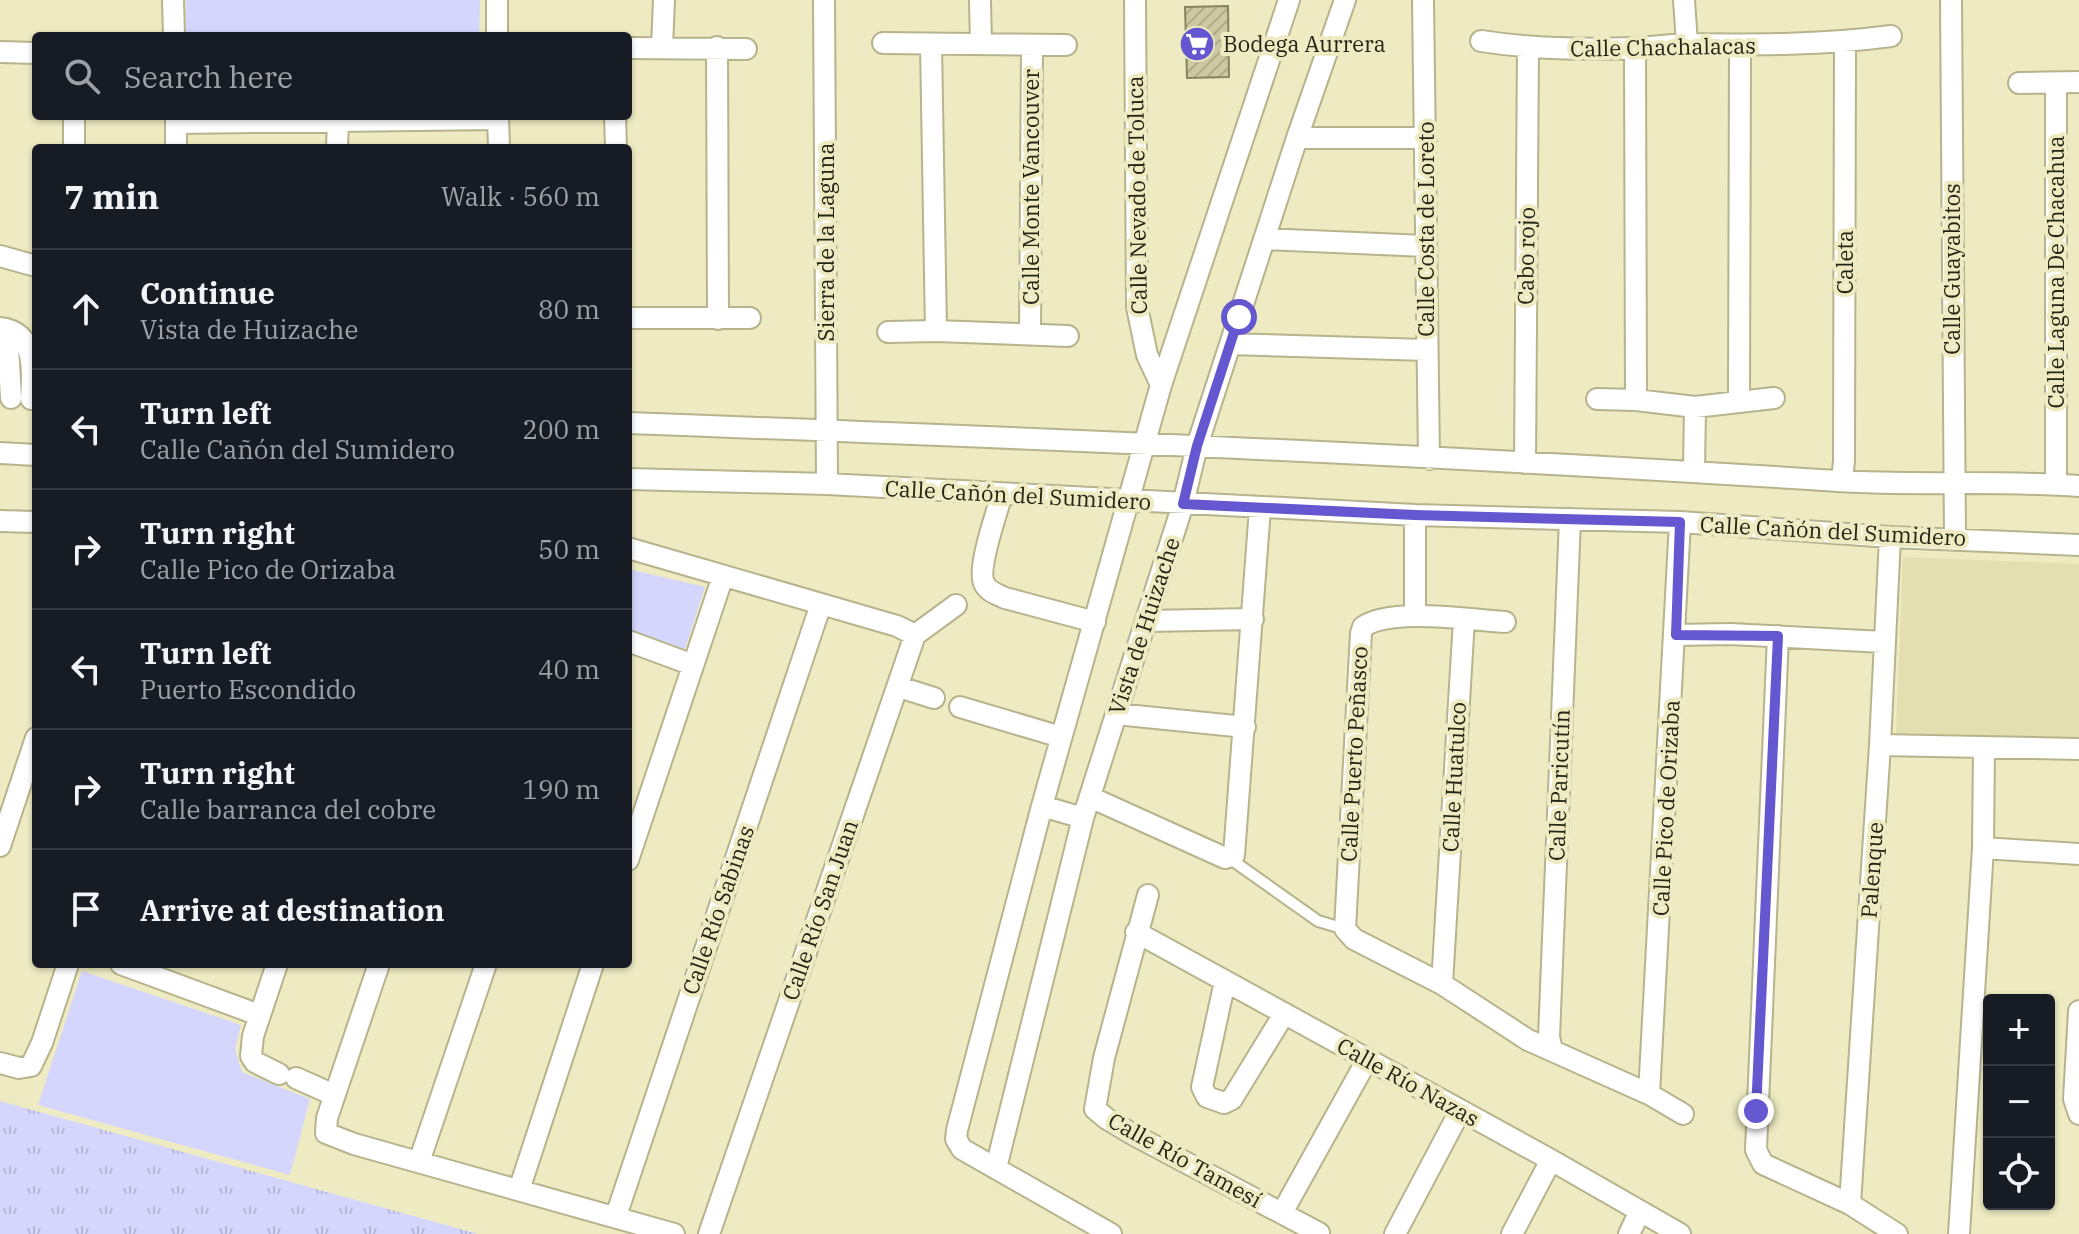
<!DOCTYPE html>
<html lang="en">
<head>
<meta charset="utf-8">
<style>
  :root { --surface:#171b24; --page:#242831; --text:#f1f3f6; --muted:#9ea1a6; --line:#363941 }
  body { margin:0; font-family:"IBM Plex Serif",serif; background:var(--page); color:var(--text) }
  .controls { position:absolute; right:24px; bottom:24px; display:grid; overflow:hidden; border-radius:8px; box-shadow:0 2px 6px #0004 }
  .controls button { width:72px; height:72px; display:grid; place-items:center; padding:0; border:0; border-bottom:2px solid var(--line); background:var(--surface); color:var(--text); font:40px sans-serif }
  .stop { position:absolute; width:24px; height:24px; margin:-18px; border:6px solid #6457d0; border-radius:50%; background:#fff }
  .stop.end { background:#6457d0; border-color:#fff; box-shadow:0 2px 8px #0008 }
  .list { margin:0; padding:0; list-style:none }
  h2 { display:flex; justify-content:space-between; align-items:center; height:104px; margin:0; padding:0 32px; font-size:34px }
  h2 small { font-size:26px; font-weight:400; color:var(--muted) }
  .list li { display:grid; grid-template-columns:52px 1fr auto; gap:24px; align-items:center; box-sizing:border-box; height:120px; padding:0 32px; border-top:2px solid var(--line) }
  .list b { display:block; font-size:30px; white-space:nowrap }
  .list p { margin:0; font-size:26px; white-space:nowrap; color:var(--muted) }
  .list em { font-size:26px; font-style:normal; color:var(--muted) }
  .icon { flex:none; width:44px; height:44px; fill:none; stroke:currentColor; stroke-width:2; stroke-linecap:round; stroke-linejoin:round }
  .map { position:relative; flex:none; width:2079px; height:1234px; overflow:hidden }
  .search { position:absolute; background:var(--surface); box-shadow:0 2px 6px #0004; left:32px; top:32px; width:600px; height:88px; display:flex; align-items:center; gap:20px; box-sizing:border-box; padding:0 28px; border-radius:8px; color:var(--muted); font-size:30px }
  .panel { position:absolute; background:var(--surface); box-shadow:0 2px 6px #0004; left:32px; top:144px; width:600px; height:824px; border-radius:8px }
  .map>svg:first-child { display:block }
  .built { fill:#e4dfb1 }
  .grass { fill:url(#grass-tufts) }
  .park { fill:#d4d6fd }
  .building { fill:url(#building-hatch); stroke:#888460; stroke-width:2 }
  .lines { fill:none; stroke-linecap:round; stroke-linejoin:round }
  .lane-casing { stroke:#b6b38d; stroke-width:14 }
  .street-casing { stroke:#b6b38d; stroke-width:24 }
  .lane { stroke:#fff; stroke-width:10 }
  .street { stroke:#fff; stroke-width:20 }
  .route { stroke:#6457d0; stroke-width:10 }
  .labels { text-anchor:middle; stroke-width:8; stroke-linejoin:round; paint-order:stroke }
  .poi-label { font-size:22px; fill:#252415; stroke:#eeebc3; text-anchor:start }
  .street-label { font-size:22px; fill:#252415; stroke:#eeebc3 }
</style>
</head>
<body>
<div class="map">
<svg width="2079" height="1234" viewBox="0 0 2079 1234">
  <defs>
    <pattern id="grass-tufts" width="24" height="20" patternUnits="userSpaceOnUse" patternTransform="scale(2)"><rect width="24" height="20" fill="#d4d6fd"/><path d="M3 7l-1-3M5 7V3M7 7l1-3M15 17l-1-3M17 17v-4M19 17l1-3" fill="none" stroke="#b6b8d8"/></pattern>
    <pattern id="building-hatch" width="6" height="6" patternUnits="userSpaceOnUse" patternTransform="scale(2)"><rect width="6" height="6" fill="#ccc8a1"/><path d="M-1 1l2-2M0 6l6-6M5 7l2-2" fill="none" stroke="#afac8a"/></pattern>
  </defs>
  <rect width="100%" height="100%" fill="#eeebc3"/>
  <!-- built -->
  <path class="built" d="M1903,557L2079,564V738L1896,733Z"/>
  <!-- grass -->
  <path class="grass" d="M0,1101L478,1234H0Z"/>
  <!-- park -->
  <path class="park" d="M186,0H480L479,36H186Z
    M628,569L705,587L685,649L628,629Z
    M82,971L241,1025L235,1049L242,1072L310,1099L290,1175L38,1105Z"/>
  <!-- building -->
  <path class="building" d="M1228,6L1229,77L1187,78L1185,7Z"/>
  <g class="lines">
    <defs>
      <path id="lane" d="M1229,858L1318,921L1345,929"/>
      <path id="street" d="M173,0L174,36
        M497,0V36
        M824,0L827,484
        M980,0L981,44
        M1135,0L1137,307L1147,355L1161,385
        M1423,0L1429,459
        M1684,0L1687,44
        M1951,0L1955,538
        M1481,41C1532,49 1583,50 1634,48C1652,48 1671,44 1689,44C1757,45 1824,45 1891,36
        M883,43L1066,45
        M931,45L936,331
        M662,47L664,0
        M717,47L718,319
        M628,48L746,49
        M1635,48L1636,400
        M0,52L36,53
        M2019,83L2079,82
        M176,116V148
        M498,116L499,148
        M615,116L616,148
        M176,123L498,119
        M1297,138H1426
        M74,148V116
        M337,148L338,120
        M1264,239L1426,246
        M0,256L36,266
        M628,318H750
        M0,328C36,332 33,371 31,399
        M7,329L11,398
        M888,332L936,331L1068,336
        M1030,333L1032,45
        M1230,344L1426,350
        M1597,399L1636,400L1695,407L1774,398
        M1739,402L1740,46
        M628,423C1032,438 1435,455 1838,481C1918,486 1999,480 2079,486
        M0,453L36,455
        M1525,463L1528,48
        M1694,470L1695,407
        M628,479L827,484L1415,515L1680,522L1890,537L2079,545
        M1842,481L1844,461L1845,42
        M2056,484V83
        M1002,494C997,512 977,568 984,583C988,592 997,594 1005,598L1095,622
        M1415,515V615
        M0,521L36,522
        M628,548L897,626L915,635
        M1146,621L1253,619
        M1505,622C1471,620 1391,607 1363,627L1361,633L1345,929L1354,939L1442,984L1528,1040L1649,1094L1683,1114
        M1676,635L1730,634L1884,642
        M1778,636L1756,1150L1763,1164L1850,1204L1897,1234
        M628,641L693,665
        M899,687L934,698
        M960,707L1061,737
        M1116,714L1245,727
        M1880,745L2079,749
        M1090,797L1225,858L1234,855L1260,508
        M1042,806L1083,818
        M0,846L36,738
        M1983,848L2079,854
        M628,860L723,576
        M1148,895L1104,1058L1095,1109L1107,1119L1134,1135L1319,1233
        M1136,932L1551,1160L1680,1234
        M121,964L259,1015
        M277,964L253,1036L251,1056L255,1062L279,1074
        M379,964L327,1118L326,1133L354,1144L674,1234
        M1225,981L1202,1087L1207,1097L1224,1103L1232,1099L1284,1014
        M1442,984L1464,619
        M2079,1011L2074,1099L2079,1114
        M1552,1050L1549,1037L1570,519
        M0,1063L19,1068L31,1066L42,1043L68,964
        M296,1078L334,1095
        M1649,1094L1680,522
        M419,1162L486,964
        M996,1168L1083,818L1183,504L1197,446L1297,138L1345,0
        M519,1190L593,964
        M1850,1204L1880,745L1890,537
        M1282,1213L1367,1060
        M616,1216L821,604
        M709,1234L915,635L956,605
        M1111,1234L962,1149L956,1139L957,1130L1042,806L1161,385L1289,0
        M1395,1234L1460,1111
        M1512,1234L1551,1160
        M1629,1234L1640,1211
        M1959,1234L1983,848L1984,747"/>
    </defs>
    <!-- lane casing -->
    <use href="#lane" class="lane-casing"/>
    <!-- street casing -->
    <use href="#street" class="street-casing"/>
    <!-- lane -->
    <use href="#lane" class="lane"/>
    <!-- street -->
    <use href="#street" class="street"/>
  </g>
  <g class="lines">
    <!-- route -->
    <path class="route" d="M1239,317L1197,446L1183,504L1415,515L1680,522L1676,635L1778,636L1756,1111"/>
  </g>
  <!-- icons -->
  <defs>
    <symbol id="supermarket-disc" viewBox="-11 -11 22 22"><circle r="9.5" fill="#6457d0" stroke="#eeebc3"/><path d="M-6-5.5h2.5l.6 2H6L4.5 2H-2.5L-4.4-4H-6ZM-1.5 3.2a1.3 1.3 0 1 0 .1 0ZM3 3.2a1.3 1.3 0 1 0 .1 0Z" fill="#fff"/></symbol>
  </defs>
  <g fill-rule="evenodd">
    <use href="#supermarket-disc" x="1177" y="24" width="40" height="40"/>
  </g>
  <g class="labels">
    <!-- poi labels -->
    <g class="poi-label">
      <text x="1223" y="52">Bodega Aurrera</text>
    </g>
    <!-- street labels -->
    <g class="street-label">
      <text transform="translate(1663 47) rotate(-1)" y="8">Calle Chachalacas</text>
      <text transform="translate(1031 187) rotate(-90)" y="8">Calle Monte Vancouver</text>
      <text transform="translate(1137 195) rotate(-91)" y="8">Calle Nevado de Toluca</text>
      <text transform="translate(1426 229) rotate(-90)" y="8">Calle Costa de Loreto</text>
      <text transform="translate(826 242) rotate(-90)" y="8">Sierra de la Laguna</text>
      <text transform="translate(1526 256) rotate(-89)" y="8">Cabo rojo</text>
      <text transform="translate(1845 262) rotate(-90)" y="8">Caleta</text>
      <text transform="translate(1952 269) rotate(-90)" y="8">Calle Guayabitos</text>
      <text transform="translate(2056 272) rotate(-90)" y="8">Calle Laguna De Chacahua</text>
      <text transform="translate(1018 495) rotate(3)" y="8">Calle Cañón del Sumidero</text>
      <text transform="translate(1833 531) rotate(3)" y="8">Calle Cañón del Sumidero</text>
      <text transform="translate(1144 626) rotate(-72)" y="8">Vista de Huizache</text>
      <text transform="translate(1354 754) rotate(-87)" y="8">Calle Puerto Peñasco</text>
      <text transform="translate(1454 777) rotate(-87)" y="8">Calle Huatulco</text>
      <text transform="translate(1559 785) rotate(-88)" y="8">Calle Paricutín</text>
      <text transform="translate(1666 808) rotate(-87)" y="8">Calle Pico de Orizaba</text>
      <text transform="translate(1872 870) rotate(-86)" y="8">Palenque</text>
      <text transform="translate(718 910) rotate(-71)" y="8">Calle Río Sabinas</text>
      <text transform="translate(820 910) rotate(-71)" y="8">Calle Río San Juan</text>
      <text transform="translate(1408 1082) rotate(29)" y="8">Calle Río Nazas</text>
      <text transform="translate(1185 1160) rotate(29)" y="8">Calle Río Tamesí</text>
    </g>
  </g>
</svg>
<div class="controls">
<button>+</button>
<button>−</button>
<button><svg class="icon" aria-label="locate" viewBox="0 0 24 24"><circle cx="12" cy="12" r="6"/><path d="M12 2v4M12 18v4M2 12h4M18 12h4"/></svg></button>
</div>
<div class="stop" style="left:1239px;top:317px"></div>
<div class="stop end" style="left:1756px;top:1111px"></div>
<div class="search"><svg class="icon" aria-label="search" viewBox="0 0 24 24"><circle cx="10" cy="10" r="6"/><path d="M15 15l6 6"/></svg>Search here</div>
<section class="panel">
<h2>7 min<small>Walk · 560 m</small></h2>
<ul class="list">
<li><svg class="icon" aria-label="ahead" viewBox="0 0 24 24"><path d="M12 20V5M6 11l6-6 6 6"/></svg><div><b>Continue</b><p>Vista de Huizache</p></div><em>80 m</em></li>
<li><svg class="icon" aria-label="left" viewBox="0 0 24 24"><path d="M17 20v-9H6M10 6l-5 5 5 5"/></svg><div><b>Turn left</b><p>Calle Cañón del Sumidero</p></div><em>200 m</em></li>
<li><svg class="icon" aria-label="right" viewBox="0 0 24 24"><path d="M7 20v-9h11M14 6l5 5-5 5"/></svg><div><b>Turn right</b><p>Calle Pico de Orizaba</p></div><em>50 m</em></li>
<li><svg class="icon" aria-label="left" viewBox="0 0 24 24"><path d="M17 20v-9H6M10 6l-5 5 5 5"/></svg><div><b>Turn left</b><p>Puerto Escondido</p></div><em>40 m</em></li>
<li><svg class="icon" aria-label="right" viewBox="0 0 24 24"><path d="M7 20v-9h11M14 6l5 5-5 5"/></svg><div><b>Turn right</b><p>Calle barranca del cobre</p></div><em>190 m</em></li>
<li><svg class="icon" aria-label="arrive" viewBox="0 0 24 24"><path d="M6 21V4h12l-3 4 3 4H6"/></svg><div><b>Arrive at destination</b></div></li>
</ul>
</section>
</div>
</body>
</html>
